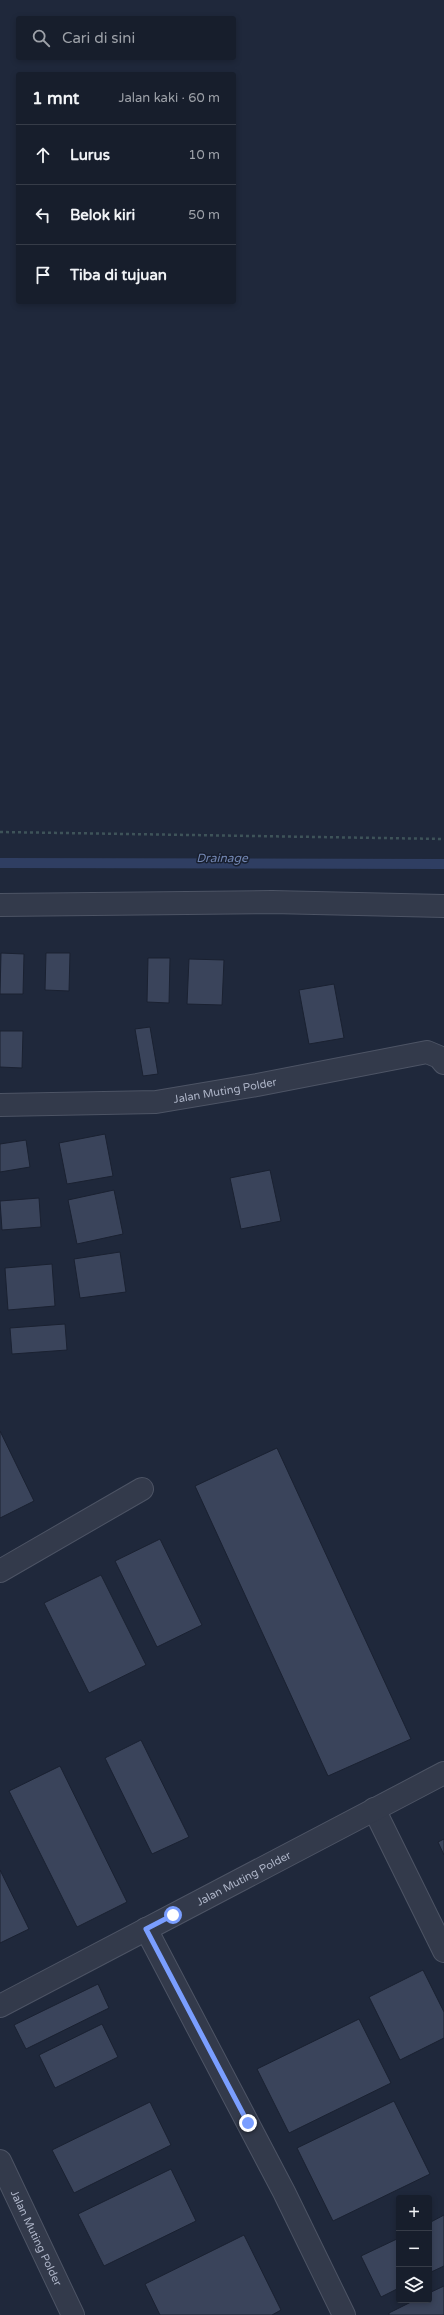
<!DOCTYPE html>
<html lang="id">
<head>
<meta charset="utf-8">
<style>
  :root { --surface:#171e2c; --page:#202734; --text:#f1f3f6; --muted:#9ea2a9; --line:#363c48 }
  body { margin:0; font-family:"Varela Round",sans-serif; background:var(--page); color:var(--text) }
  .controls { position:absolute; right:12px; bottom:12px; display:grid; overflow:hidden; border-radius:4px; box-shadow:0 2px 6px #0003 }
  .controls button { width:36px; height:36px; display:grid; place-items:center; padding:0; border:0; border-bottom:1px solid var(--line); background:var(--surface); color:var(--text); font:20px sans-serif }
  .stop { position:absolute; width:12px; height:12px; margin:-9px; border:3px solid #7a9eff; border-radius:50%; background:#fff }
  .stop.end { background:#7a9eff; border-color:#fff; box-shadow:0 1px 4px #0008 }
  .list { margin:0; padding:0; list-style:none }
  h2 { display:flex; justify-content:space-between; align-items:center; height:52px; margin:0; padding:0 16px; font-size:17px }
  h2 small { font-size:13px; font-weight:400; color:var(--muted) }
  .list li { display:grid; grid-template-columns:26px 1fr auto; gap:12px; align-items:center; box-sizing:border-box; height:60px; padding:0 16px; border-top:1px solid var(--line) }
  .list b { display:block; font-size:15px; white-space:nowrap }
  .list em { font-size:13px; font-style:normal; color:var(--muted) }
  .icon { flex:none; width:22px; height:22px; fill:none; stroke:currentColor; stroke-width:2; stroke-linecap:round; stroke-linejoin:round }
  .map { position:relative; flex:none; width:444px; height:2315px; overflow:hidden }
  .search { position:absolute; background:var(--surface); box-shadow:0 2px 6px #0003; left:16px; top:16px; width:220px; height:44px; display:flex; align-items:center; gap:10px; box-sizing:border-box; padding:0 14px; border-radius:4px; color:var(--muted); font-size:15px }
  .panel { position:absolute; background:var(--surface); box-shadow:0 2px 6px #0003; left:16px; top:72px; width:220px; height:232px; border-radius:4px }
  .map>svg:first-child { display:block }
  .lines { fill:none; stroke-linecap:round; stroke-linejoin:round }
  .stream { stroke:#2f3e62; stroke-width:10 }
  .building { fill:#3a445b; stroke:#1a2131 }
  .street-casing { stroke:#4d5465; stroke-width:24 }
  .path { stroke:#3e5359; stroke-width:2.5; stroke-dasharray:3 3; stroke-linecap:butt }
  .street { stroke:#333a4b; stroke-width:22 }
  .route { stroke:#7a9eff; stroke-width:5 }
  .labels { text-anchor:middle; stroke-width:3; stroke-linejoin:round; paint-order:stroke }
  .street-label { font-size:11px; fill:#adb4c7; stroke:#181f2f }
  .water-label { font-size:12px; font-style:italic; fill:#7286b2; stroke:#181f2f }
</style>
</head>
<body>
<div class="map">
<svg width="444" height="2315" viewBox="0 0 444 2315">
  <rect width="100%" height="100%" fill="#1f283b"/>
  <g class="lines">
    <!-- stream -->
    <path class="stream" d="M0,863L444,864"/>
  </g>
  <!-- building -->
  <path class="building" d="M1,953L24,954L23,994H0Z
    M46,953H70L69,991L45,990Z
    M148,958H170L169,1003L147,1002Z
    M189,959L224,960L222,1005L187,1004Z
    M334,984L344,1038L309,1044L299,990Z
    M150,1027L158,1074L143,1076L135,1029Z
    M0,1031H23L22,1068L0,1067Z
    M105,1134L113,1176L67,1184L59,1143Z
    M26,1140L30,1167L0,1172V1144Z
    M270,1170L281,1221L241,1229L230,1178Z
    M114,1190L123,1234L77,1244L68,1200Z
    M39,1198L41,1227L2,1230L0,1201Z
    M120,1252L126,1292L80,1298L74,1259Z
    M52,1264L55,1306L8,1310L5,1268Z
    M65,1324L67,1350L12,1354L10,1328Z
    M0,1431L34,1501L0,1518Z
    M277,1448L411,1739L328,1776L195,1486Z
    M160,1539L202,1625L157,1647L115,1561Z
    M101,1575L146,1665L89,1693L44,1603Z
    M141,1740L189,1837L152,1854L105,1758Z
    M60,1766L127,1902L77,1927L9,1791Z
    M444,1839V1855L438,1842Z
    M0,1870L29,1929L0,1943Z
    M423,1970L444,2012V2038L400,2060L369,1997Z
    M98,1984L109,2008L26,2049L14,2025Z
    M359,2019L391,2083L289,2133L257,2069Z
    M102,2024L118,2057L55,2088L39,2055Z
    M394,2101L430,2174L333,2221L297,2148Z
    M150,2102L171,2145L74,2193L52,2150Z
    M171,2169L196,2221L104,2266L78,2214Z
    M444,2215V2266L429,2273V2223Z
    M244,2235L281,2310L272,2315H160L145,2284Z
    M399,2238V2288L381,2297L361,2256Z
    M444,2286V2315H389V2313L415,2300H429V2293Z"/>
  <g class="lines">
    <defs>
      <g id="street">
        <path d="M0,905L272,902L444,906"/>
        <path id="s1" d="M0,1105L156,1102L257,1085L427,1052L439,1057L444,1063"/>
        <path d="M0,1571L142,1489"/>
        <path d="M374,1809L444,1951"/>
        <path d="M146,1929L284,2192L344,2315"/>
        <path id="s2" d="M0,2006L444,1773"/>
        <path id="s3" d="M0,2161L73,2315"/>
      </g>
    </defs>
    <!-- street casing -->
    <use href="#street" class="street-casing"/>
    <!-- path -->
    <path class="path" d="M0,832L444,839"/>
    <!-- street -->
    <use href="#street" class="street"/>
  </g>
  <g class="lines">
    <!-- route -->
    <path class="route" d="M173,1915L146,1929L248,2123"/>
  </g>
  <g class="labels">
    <!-- street labels -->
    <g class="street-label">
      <text dy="4" stroke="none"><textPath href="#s1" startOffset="226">Jalan Muting Polder</textPath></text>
      <text dy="4" stroke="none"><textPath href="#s2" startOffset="275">Jalan Muting Polder</textPath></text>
      <text dy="4" stroke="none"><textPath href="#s3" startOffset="85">Jalan Muting Polder</textPath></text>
    </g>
    <!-- water labels -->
    <g class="water-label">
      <text x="222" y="862">Drainage</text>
    </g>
  </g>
</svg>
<div class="controls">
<button>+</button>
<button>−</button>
<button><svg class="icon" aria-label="layers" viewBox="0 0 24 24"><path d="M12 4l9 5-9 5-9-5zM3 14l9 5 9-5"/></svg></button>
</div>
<div class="stop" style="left:173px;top:1915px"></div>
<div class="stop end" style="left:248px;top:2123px"></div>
<div class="search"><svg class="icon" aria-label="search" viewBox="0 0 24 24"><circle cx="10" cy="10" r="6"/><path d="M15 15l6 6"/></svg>Cari di sini</div>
<section class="panel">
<h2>1 mnt<small>Jalan kaki · 60 m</small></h2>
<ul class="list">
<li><svg class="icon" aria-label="ahead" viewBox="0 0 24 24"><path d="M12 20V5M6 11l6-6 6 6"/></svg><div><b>Lurus</b></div><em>10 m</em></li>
<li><svg class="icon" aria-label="left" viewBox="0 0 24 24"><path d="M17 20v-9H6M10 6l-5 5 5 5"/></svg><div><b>Belok kiri</b></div><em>50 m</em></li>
<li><svg class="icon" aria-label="arrive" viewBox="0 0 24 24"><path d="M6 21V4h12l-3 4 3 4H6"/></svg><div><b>Tiba di tujuan</b></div></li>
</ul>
</section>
</div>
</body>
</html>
